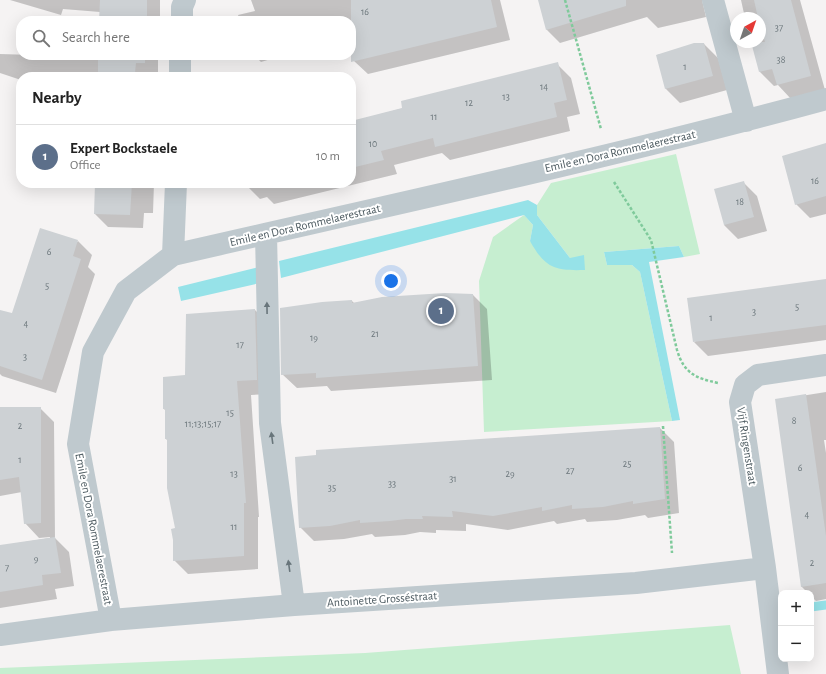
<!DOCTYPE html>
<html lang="en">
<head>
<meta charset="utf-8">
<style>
  :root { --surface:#fff; --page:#f6f6f6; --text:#222; --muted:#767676; --line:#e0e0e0; --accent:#d93025 }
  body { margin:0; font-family:"Alegreya Sans",sans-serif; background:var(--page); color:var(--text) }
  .controls { position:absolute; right:12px; bottom:12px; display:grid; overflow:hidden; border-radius:8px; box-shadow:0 4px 16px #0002 }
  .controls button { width:36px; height:36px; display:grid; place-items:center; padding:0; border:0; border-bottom:1px solid var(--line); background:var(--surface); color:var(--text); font:20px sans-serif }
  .compass { position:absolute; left:730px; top:12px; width:36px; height:36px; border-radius:50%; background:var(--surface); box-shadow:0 4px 16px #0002; rotate:40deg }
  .you { position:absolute; left:391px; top:281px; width:14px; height:14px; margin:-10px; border:3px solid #fff; border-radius:50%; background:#1a73e8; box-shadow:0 0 0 6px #1a73e833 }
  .badge { display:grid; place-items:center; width:26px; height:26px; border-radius:50%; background:var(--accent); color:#fff; font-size:13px; font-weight:700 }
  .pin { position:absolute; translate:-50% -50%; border:2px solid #fff; box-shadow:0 1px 4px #0006 }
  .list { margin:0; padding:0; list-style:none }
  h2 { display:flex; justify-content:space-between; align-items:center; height:52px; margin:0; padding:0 16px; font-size:17px }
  h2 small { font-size:13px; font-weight:400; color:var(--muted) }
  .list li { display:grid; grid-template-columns:26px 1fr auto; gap:12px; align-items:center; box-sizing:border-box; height:64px; padding:0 16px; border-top:1px solid var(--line) }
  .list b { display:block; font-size:15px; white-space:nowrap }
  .list p { margin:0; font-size:13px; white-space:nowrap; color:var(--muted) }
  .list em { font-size:13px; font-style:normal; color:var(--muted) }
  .icon { flex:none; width:22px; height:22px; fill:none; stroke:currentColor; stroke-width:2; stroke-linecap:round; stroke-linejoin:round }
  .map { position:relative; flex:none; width:826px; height:674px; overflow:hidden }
  .search { position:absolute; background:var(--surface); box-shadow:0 4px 16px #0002; left:16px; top:16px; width:340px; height:44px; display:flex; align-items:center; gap:10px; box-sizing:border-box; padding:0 14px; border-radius:16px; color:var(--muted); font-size:15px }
  .panel { position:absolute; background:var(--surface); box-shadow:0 4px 16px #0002; left:16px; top:72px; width:340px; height:116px; border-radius:16px }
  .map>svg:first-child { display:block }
  .green { fill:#c6eed0 }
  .water { fill:#96e2e8 }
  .shadow { fill:#0003 }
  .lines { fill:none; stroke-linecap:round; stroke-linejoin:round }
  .stream { stroke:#96e2e8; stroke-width:9 }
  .building { fill:#cdd1d4 }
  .path { stroke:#7fca9b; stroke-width:2.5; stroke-dasharray:3 2; stroke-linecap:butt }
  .minor { stroke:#bfc9ce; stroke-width:22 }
  .oneway { fill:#68757b }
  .labels { text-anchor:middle; stroke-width:4; stroke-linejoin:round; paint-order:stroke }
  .number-label { font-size:10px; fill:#6c777c }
  .street-label { font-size:12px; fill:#4b595f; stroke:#fff }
</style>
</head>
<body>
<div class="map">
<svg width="826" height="674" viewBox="0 0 826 674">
  <rect width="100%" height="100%" fill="#f5f3f3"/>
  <!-- green -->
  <path class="green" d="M676,154L700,254L684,257L679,246L604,252L607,265H632L640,272L672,421L484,432L479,281L493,237L524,215L533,225L530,241L570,258L537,215V205L551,183Z
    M730,625L741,674H0V668L365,653Z"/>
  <!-- water -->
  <path class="water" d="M528,200L537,205V215L570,258L584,255L585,270C555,271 545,268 530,241L533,225L524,215L281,278L279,261Z
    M679,246L684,257L649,262L680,420L672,421L640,272L632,265H607L604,252Z
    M259,267L260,283L181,301L178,287Z"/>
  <!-- shadow -->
  <path class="shadow" d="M10,0H160V21H100V12L63,9L61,15Z
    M251,0H500L510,40L368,74L354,61L351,46V21H240L238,15L255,11Z
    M539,0H702L706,17L658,28L647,17L560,43L547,30Z
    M741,0H800L825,90L791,99L778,85L774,86L760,72L752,42H760V18H745Z
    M704,44L718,58L727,90L680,103L666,89L657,55Z
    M0,54L99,57V55H158V76L149,75V77H21V80L0,73Z
    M254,55H284L261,62Z
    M557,64L571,78L580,114L567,117L570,131L450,160L442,153L394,165L397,174L274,204L267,197L260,199L246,185L245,183H351V122L404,108Z
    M826,144V214L810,218L796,204Z
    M743,182L757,196L767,231L738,239L724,225Z
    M96,183H154L153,213H144L143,228L108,227L95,214Z
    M78,241L92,255L88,267L95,274L56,393L2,376L0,374V324L13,315Z
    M826,280V340L708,356L694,342Z
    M473,295L487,309L492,380L331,391L327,386L297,388L282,374L352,301L354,303Z
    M255,310L269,324L270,394L251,395L259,517H258V569L188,574L174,560L176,528L168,441L166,439V411L164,409L186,376Z
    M826,392V440H824L826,453V599L816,601L811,596V593H808L802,587L776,400Z
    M0,408H40L54,422L55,538L69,552L74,586L55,589L57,599L0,608V546L50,538V537L39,538L25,523L22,492L0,496Z
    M660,428L674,442L679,513L648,518L645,515L617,520L587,522L585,519L557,524L554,521L508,530L466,524V531L436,530V533L420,532L405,535L375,537L372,534L344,539L314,541L300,527Z"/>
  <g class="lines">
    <!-- stream -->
    <path class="stream" d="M811,607L826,605"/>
  </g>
  <!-- building -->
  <path class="building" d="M100,0H147V21H99Z
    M351,0H491L497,27L351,62Z
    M538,0H626V6L546,30Z
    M754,0H791L811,76L777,85L772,69L759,72L751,42H765L760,24V18H758Z
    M694,43H704L713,76L665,89L656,55Z
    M98,55H145V63H136L135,73L98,72Z
    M558,62L567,100L554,103L557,117L435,147L433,138L381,151L384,160L351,168V121L402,108L401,101Z
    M826,143V196L795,205L782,156Z
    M744,181L754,217L724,225L714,189Z
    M95,183H132L130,215L94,214Z
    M40,228L78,240L73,256L81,259L42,380L0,366V310L12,313Z
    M826,279V325L693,342L687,298Z
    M445,293L473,294L478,366L316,378V373L281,375L280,308L322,302L352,300V303L382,297Z
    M255,309L257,380L237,381L246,503H244V556L173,561V540L171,529L175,528L167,488V439H165V409H163V377L185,375L186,314Z
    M806,394L826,536V583L801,587L775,399Z
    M0,407H41V523L24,524L19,477L0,480Z
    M660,427L665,499L633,504V501L603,507L572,509V505L542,511V507L493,516L452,511L453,517L422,516L423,519H406L390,521L360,523V520L330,526L299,528L295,457L316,455V450Z
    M55,537L61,573L42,575L43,585L0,592V545Z"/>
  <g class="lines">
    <!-- path -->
    <path class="path" d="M565,0L601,129
      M614,182L651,240L677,350C684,373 695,378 718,383
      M663,426L672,553"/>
    <!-- minor -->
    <path class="minor" d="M713,0L746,121
      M182,21V7L185,0
      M180,77V55
      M266,234L270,423L294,605
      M173,255L176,183
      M111,620L78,444L93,352L126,291L173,255C391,205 610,158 826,99
      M0,635L111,620L294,605L636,583L765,568
      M778,674L765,568L740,402L745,385L758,375L826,365"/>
  </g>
  <!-- one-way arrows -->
  <defs><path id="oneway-solid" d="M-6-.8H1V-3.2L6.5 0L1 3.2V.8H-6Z"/></defs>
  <g class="oneway">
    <use href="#oneway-solid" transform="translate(267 308) rotate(-91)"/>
    <use href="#oneway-solid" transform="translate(272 438) rotate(-98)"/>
    <use href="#oneway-solid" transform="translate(289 566) rotate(-98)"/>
  </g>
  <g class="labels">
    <!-- number labels -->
    <g class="number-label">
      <text x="365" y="15">16</text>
      <text x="779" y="31">37</text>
      <text x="781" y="63">38</text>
      <text x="685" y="70">1</text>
      <text x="544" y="90">14</text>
      <text x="506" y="100">13</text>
      <text x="469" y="106">12</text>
      <text x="434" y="120">11</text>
      <text x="373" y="147">10</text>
      <text x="815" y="184">16</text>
      <text x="740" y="205">18</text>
      <text x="49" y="255">6</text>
      <text x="47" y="289">5</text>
      <text x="797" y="310">5</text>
      <text x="754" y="315">3</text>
      <text x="711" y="321">1</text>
      <text x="26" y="327">4</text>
      <text x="375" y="337">21</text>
      <text x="314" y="341">19</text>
      <text x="240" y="348">17</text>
      <text x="25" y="360">3</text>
      <text x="230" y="416">15</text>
      <text x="794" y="424">8</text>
      <text x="203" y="427">11;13;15;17</text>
      <text x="20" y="429">2</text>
      <text x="20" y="463">1</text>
      <text x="627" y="467">25</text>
      <text x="800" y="471">6</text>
      <text x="570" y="474">27</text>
      <text x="234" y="477">13</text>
      <text x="510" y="477">29</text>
      <text x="453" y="482">31</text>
      <text x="392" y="487">33</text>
      <text x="332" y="491">35</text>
      <text x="807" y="518">4</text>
      <text x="234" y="530">11</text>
      <text x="36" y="562">9</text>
      <text x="812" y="566">2</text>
      <text x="7" y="571">7</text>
    </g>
    <!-- street labels -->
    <g class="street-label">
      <text transform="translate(620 151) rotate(-13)" y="4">Emile en Dora Rommelaerestraat</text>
      <text transform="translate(305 225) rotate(-13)" y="4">Emile en Dora Rommelaerestraat</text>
      <text transform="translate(747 446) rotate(81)" y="4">Vijf Ringenstraat</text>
      <text transform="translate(94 529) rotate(79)" y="4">Emile en Dora Rommelaerestraat</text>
      <text transform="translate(382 599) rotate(-4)" y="4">Antoinette Grosséstraat</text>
    </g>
  </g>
</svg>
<div class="controls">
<button>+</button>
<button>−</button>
</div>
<svg class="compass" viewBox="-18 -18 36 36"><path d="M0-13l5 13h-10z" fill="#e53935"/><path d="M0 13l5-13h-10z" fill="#767676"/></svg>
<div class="you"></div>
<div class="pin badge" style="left:441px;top:311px;background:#5c6f8a">1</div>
<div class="search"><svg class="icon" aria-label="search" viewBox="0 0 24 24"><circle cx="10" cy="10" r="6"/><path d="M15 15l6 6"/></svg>Search here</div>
<section class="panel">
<h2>Nearby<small></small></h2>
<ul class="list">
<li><span class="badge" style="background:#5c6f8a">1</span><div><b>Expert Bockstaele</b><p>Office</p></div><em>10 m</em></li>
</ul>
</section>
</div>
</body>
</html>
